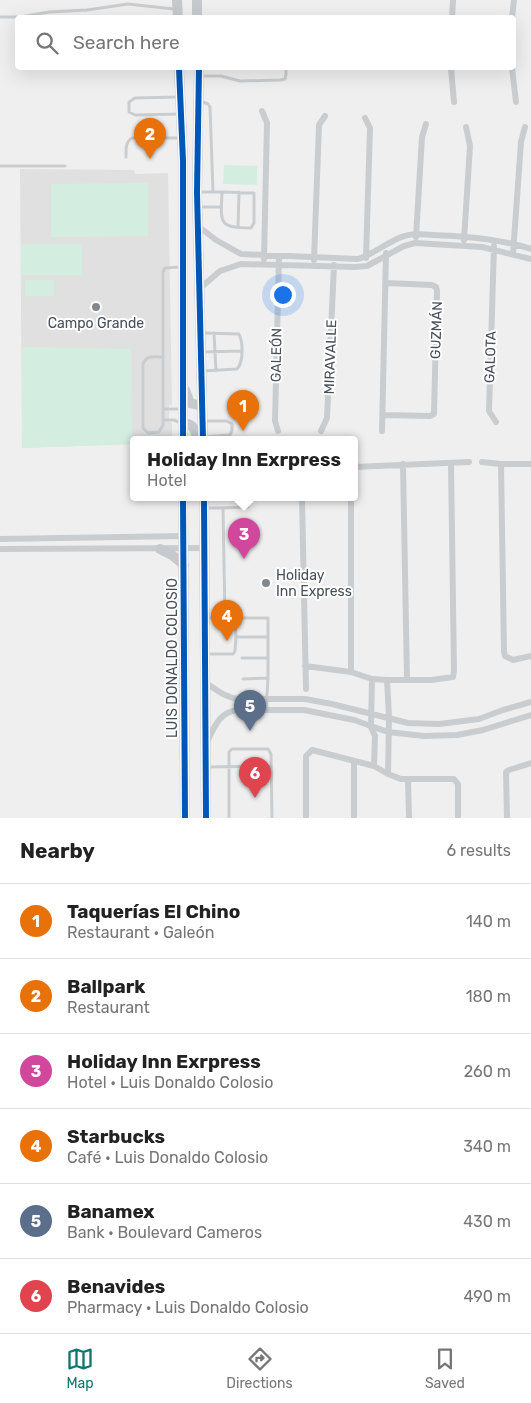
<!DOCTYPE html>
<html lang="en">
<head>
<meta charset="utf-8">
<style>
  :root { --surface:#fff; --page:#f6f6f6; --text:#222; --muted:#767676; --line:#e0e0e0; --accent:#0f766e }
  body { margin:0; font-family:Rubik,sans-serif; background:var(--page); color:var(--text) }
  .you { position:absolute; left:282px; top:294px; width:18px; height:18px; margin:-12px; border:4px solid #fff; border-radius:50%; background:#1a73e8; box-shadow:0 0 0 8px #1a73e833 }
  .badge { display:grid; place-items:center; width:32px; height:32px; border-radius:50%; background:var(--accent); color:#fff; font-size:16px; font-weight:700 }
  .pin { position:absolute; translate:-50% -41px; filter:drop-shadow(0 1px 2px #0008) }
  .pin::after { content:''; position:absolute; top:26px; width:18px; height:15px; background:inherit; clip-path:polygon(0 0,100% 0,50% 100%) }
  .popup { position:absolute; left:130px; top:436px; width:228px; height:65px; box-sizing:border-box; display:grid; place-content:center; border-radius:5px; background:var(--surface); filter:drop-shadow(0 1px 4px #0005); font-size:16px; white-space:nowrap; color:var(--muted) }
  .popup b { font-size:19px; color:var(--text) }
  .popup::after { content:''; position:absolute; left:50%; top:100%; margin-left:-10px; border:10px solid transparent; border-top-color:var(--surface) }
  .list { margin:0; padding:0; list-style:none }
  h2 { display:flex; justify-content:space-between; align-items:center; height:65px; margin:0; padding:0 20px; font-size:21px }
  h2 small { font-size:16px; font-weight:400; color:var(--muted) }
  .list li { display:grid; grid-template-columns:32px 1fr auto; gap:15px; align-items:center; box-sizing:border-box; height:75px; padding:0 20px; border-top:1px solid var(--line) }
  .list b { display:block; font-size:19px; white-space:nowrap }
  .list p { margin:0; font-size:16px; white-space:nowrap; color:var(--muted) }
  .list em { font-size:16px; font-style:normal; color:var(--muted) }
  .icon { flex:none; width:28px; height:28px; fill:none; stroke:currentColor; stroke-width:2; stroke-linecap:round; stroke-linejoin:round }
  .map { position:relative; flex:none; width:531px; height:818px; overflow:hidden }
  .search { position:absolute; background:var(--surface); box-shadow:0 5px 20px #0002; left:15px; right:15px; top:15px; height:55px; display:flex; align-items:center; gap:12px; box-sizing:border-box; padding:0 18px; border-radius:5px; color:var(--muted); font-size:19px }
  .sheet { height:515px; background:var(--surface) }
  nav { display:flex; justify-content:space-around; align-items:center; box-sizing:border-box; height:70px; border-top:1px solid var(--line); background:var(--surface); font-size:14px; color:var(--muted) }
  nav a { display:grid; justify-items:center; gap:2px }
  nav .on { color:var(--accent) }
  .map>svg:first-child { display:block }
  .education { fill:#e1e0e0 }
  .green { fill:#d4ede1 }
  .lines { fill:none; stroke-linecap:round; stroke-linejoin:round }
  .lane { stroke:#cacdd0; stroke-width:3 }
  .street { stroke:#cacdd0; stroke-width:6 }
  .primary { stroke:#c6c9cd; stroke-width:10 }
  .cycleway-casing { stroke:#fff; stroke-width:9 }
  .cycleway { stroke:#0057b8; stroke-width:6 }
  .poi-dot { fill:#82878e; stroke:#fff; stroke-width:2 }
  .labels { text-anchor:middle; stroke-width:4; stroke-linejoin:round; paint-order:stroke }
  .poi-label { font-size:14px; fill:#474f5a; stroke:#fff }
  .street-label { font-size:14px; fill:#474f5a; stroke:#fff }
</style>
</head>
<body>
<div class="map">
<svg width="531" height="818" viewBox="0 0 531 818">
  <rect width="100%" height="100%" fill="#efefef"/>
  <!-- education -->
  <path class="education" d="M20,169L134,170L135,174L168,173L172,405H169V421L172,423V440H134V444L22,448Z"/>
  <!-- green -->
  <path class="green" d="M224,165L257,166V185L223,184Z
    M148,183V236L51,237V184Z
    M21,244H82V275H21Z
    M25,280H54V296H25Z
    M22,347L131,349L132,444L22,448Z"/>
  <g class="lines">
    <!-- lane -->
    <path class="lane" d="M0,17H20L49,12L87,10L128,4L174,9
      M201,68H223
      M199,76H221L240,81L280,80L285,79L286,74V68
      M179,97L135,98L129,102V112L135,115L180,114
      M200,101L208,104L210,107L213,192H222
      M126,157C126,150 125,142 132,138H181
      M0,166H65
      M198,192H213
      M222,192L254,193V223L251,228C217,228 221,222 222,192Z
      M199,207H221
      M238,228L239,192
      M203,333L239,334C243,343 244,361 237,369L203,371
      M214,333L216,371
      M202,352L241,351
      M162,357C154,357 146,355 143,364V428L148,433L159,432L163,425V272L165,268L180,267
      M163,409H182
      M163,420H174L181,423
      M204,437L230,435L232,430V424L227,421H205
      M206,508H223
      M206,618H268V658H242
      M225,618L223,508L248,507
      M235,618L236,637H268
      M206,654H233L235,651L236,637
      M243,679L268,678V658
      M266,709L268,678
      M207,767L271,766
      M229,818V752L232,749H268L271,754L272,818"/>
    <!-- street -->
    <path class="street" d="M452,18L453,0
      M512,18L514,0
      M451,68L454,102
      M512,68L516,102
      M262,111L267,123L264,259
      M365,118L370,128L366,258
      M198,226L216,240L241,254L358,259C378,253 394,235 416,234C455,236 494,237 531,249
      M416,237L422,137L426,124
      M464,240L470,146L466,127
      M494,246L489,411L496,422
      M513,254L521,142L525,127
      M314,260L319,125L325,116
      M199,289L220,271L241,264L355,267L367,266L404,246L415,243L482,247L531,259
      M383,415L430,416L434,414L437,291L436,287L432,285L386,283
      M278,431L275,421L279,256
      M321,431L327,418L334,265
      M382,431L386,253
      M482,462L501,464
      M403,464L407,680
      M531,464H501L504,652L505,656L513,660L531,656
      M354,467L469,462
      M302,498L306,689
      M351,498V672
      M0,539L184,536
      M0,549L204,548
      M305,666L351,672L372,679L387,680H431L453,677L454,671L451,464
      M372,679L371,727L375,736L374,766
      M387,680L389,717L388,774
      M206,683C217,690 224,697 238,699H305L332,704L408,723L439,724L479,719L503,710L531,702
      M207,742C214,728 219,712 237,710H304L354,720L388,732L424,736L457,735L483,730L531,715
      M354,762V818
      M408,779L409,818
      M306,818V756L312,750L374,766L388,774L401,779H454L458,784V818
      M507,818L506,772L509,770L531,763"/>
    <!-- primary -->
    <path class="primary" d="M177,0L178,18
      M197,0V18
      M179,68L183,161V440
      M199,68L197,192L203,440
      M185,390L190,403L202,406
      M183,423C195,425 194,429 198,440
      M183,498L185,818
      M204,498L206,818
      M160,549L172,555L184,565"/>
    <defs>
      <path id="cycleway" d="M179,68L183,161V440
        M199,68L197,192L203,440
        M183,498L185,818
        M204,498L206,818"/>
    </defs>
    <!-- cycleway casing -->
    <use href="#cycleway" class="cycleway-casing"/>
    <!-- cycleway -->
    <use href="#cycleway" class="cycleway"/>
  </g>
  <!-- markers -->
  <g class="poi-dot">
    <circle cx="96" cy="307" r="5"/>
    <circle cx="266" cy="583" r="5"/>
  </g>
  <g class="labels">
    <!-- poi labels -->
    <g class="poi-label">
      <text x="96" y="328">Campo Grande</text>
      <text x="276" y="580" text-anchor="start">Holiday<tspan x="276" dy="16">Inn Express</tspan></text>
    </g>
    <!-- street labels -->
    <g class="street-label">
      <text transform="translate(436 330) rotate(-88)" y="5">GUZMÁN</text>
      <text transform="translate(276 355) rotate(-89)" y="5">GALEÓN</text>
      <text transform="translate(330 357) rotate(-88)" y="5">MIRAVALLE</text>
      <text transform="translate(490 357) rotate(-88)" y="5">GALOTA</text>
      <text transform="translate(172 658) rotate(-90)" y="5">LUIS DONALDO COLOSIO</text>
    </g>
  </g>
</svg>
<div class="you"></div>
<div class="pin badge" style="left:243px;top:431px;background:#e8710a">1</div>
<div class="pin badge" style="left:150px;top:159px;background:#e8710a">2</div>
<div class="pin badge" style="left:244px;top:559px;background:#d1479c">3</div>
<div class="popup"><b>Holiday Inn Exrpress</b>Hotel</div>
<div class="pin badge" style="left:227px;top:641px;background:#e8710a">4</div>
<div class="pin badge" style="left:250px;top:731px;background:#5c6f8a">5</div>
<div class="pin badge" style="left:255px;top:798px;background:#e0444e">6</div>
<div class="search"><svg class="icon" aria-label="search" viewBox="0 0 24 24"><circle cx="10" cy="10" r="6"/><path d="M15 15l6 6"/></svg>Search here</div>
</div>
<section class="sheet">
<h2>Nearby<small>6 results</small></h2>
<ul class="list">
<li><span class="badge" style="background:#e8710a">1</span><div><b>Taquerías El Chino</b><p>Restaurant · Galeón</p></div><em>140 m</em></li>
<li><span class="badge" style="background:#e8710a">2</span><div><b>Ballpark</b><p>Restaurant</p></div><em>180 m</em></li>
<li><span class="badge" style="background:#d1479c">3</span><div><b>Holiday Inn Exrpress</b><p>Hotel · Luis Donaldo Colosio</p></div><em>260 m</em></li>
<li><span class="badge" style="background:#e8710a">4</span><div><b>Starbucks</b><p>Café · Luis Donaldo Colosio</p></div><em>340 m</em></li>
<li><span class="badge" style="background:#5c6f8a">5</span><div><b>Banamex</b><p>Bank · Boulevard Cameros</p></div><em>430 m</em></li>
<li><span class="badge" style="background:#e0444e">6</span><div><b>Benavides</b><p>Pharmacy · Luis Donaldo Colosio</p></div><em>490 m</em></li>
</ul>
</section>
<nav>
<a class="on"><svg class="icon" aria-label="map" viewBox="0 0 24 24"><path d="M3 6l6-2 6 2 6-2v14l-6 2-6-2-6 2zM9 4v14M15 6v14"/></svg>Map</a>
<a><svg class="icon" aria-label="directions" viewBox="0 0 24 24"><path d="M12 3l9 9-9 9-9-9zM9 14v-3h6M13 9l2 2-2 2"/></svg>Directions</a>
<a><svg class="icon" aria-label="saved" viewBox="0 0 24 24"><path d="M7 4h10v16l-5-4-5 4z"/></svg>Saved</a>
</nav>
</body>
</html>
